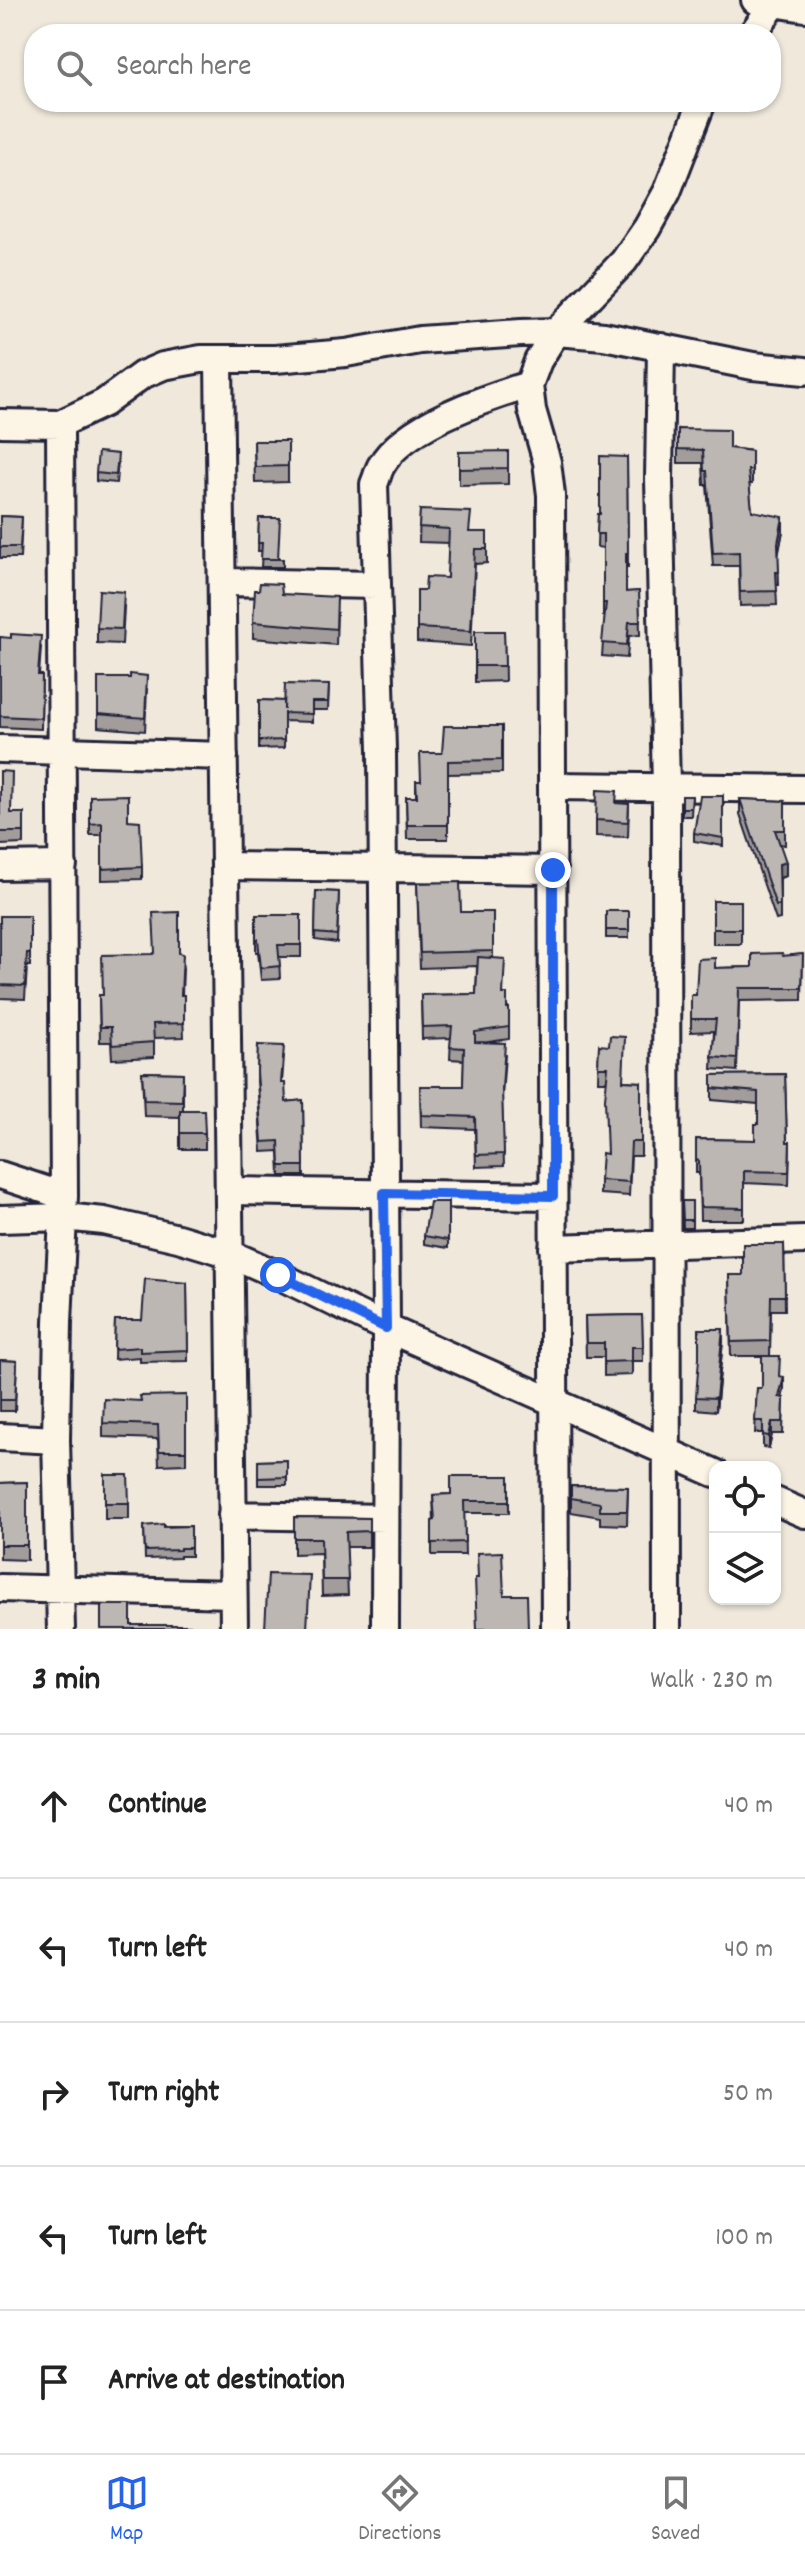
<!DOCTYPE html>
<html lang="en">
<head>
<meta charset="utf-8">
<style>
  :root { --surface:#fff; --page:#f6f6f6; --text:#222; --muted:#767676; --line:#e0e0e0; --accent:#2563eb }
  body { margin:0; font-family:Dekko,sans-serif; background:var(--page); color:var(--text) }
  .controls { position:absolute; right:24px; bottom:24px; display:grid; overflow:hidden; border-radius:16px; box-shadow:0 2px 6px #0004 }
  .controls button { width:72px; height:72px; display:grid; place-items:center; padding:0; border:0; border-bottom:2px solid var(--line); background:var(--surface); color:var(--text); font:40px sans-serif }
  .stop { position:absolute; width:24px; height:24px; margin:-18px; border:6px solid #2563eb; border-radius:50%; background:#fff }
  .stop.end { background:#2563eb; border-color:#fff; box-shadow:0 2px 8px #0008 }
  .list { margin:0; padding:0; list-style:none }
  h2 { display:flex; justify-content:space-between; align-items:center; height:104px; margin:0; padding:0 32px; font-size:34px }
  h2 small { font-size:26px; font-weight:400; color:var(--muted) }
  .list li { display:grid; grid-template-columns:52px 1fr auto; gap:24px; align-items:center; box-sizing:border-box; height:144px; padding:0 32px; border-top:2px solid var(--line) }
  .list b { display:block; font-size:30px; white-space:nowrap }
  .list em { font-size:26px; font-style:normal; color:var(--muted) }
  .icon { flex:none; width:44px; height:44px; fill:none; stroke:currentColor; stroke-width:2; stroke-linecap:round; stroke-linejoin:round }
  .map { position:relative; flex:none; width:805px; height:1629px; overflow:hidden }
  .search { position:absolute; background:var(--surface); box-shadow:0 2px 6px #0004; left:24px; right:24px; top:24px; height:88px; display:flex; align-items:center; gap:20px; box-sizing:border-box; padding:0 28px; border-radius:32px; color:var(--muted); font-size:30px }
  .sheet { height:824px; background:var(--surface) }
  nav { display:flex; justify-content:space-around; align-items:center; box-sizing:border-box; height:112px; border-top:2px solid var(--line); background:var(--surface); font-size:22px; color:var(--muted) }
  nav a { display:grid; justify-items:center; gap:4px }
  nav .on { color:var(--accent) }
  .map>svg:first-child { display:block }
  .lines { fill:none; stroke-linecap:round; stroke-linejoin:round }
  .minor-casing { stroke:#22223b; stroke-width:32 }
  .minor { stroke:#fcf5e5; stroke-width:26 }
  .wall { fill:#a29d9a; stroke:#22223b; stroke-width:2 }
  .shaded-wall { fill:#84807d; stroke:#22223b; stroke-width:2 }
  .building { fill:#bcb7b3; stroke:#22223b; stroke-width:2 }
  .route { stroke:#2563eb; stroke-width:10 }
</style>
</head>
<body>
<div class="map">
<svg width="805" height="1629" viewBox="0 0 805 1629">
  <rect width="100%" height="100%" fill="#efe8db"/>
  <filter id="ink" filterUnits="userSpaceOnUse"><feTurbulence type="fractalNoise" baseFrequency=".0125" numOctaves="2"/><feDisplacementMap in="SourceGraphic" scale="16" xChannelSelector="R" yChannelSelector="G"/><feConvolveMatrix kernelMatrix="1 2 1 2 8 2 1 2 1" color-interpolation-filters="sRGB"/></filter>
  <g filter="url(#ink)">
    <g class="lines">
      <defs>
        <path id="minor" d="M755,0L805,8
          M752,34L774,4
          M661,347L659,479L666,787L667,1629
          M219,360L234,1629
          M0,423L60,424L104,403L142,375L163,366L201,359H275L346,353L420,340L521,333L556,332L604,336L753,366L805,371
          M60,424L64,1196L58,1322L56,1440L61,1629
          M222,582L377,585
          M0,749L224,756
          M552,786L805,789
          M0,866L63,865
          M226,866L553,870
          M0,1175L64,1196
          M230,1191L553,1196
          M0,1219L64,1217L104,1221L178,1238L231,1254L278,1275L386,1328L715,1473
          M553,1248L805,1240
          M0,1437L56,1440
          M775,1501L805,1514
          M232,1515L385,1518
          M0,1588L233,1594
          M385,1629L386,1328L382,750L374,484C377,478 378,471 381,466C404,425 486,398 529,385
          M555,1629L551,495L547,462L532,410L529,385L538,361L556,332L624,261L647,228L667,192L702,102"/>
      </defs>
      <!-- minor casing -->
      <use href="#minor" class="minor-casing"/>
      <!-- minor -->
      <use href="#minor" class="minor"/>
    </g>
    <!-- wall -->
    <path class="wall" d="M678,429L729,448L752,451V484H749L752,511L783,531L778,555L779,585H776L777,605L740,606L739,566H713L707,485H704L703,463H678Z
      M254,441H288V482L255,483Z
      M459,452L508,468V484L459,485Z
      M627,457L628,567H626V592L639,591L640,635L629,636L627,658L602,656L605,616H603V548L597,547L598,514H600Z
      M118,462L116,483L96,481V473Z
      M420,510L470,532H487V563L475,564L471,646L417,642V590H425L447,578L449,543L419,542Z
      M0,516L22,517L20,558H0Z
      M259,518L279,559H283V567H261L262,551H258Z
      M282,594L337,613L336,645L253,638V622Z
      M124,607L122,644L97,643V628Z
      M475,631H504L505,681L475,682Z
      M0,637L41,647L39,675H42L41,729L0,727Z
      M98,678L147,689L145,731L98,727Z
      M329,685L328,710H312V722L284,721V748L259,749V700L284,701Z
      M502,726V773L448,774V839H407L406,797H416V781H420L442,753Z
      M0,771L11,813H24V844L0,845Z
      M90,796L128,820L142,867V879L102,880V835H90Z
      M682,796H692L691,816H682Z
      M723,796V846L694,841V833Z
      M740,799L785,801V845L780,844L786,876L780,878V919L776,920L740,814Z
      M629,804L628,837L596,836V820Z
      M417,883L461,912H493V958L507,1008H509V1039L489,1042L505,1055L502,1097L504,1166L476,1167L475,1129L421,1127L420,1086H463L464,1060L450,1059L451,1038L422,1039L421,995L476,994L477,966L420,968Z
      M316,891L339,892L337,943L315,940Z
      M713,901L741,929V944H713Z
      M606,911H629V938H606Z
      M256,915H301V957H279L280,979L261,980L258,952H256Z
      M0,916H30V966H27L25,999L0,998Z
      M179,953L183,968L182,995L184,1037L154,1038V1057L112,1059L111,1042H100L99,995H103Z
      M803,954L802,1000L739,1001L737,1071L712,1069L714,1031L691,1032V995H696L715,968L752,967L783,956Z
      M258,1045L284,1056L282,1083L286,1102L303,1100L304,1176H280L279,1151L262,1152L257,1081Z
      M599,1045L624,1081L641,1082V1156H631L629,1196L600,1194V1180L607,1154V1081H598Z
      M142,1072L183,1073V1110L205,1133V1149H180V1117L144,1116Z
      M785,1074L787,1142H790L789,1185L744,1183V1220H700L699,1173H696V1139L755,1140L758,1124V1104L712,1100V1075Z
      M682,1201H692V1228H683Z
      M448,1202V1248L424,1244V1236Z
      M784,1244L785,1310H771L770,1356H731L729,1275H743Z
      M187,1283L188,1361L140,1362V1357L114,1359L115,1320H142Z
      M642,1315L643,1361H632V1375L604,1376V1357H586L585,1316Z
      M723,1341L716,1411L696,1409V1397Z
      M0,1360L17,1361L15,1411H0Z
      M779,1376L784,1390L782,1398H784L783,1434H772L769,1448L763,1447V1433H755L757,1388H762Z
      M186,1395V1464L159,1465L158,1439L103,1437V1423L141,1401Z
      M287,1460V1485H258V1461Z
      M105,1475L129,1503V1519H105Z
      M509,1476V1513H464L465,1555H432V1521L434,1520L433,1495L451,1494Z
      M27,1482V1560L0,1559V1483Z
      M571,1486L628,1487L627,1525L600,1524V1517L571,1512Z
      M294,1517L369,1518V1547H346L348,1595L322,1596L321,1553L294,1554Z
      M144,1526H191V1556H180V1558L145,1559Z"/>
    <!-- shaded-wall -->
    <path class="shaded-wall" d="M783,517V531L778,557V543Z
      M786,862V876L779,878V864Z
      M723,1329V1341L716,1411V1398Z
      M784,1377V1390L779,1409V1397Z
      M772,1422V1434L769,1448V1436Z"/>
    <!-- building -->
    <path class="building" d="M678,429L729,430V448L752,451V470H748L752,511L783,517L778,543L779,572H776L777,591L740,592L739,552L713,553L707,471H704L703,450L678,449Z
      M254,441H288V466L255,467Z
      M508,451V468L459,469V452Z
      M98,452L118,454L116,475L96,473Z
      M600,456L627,457L628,553H626V592L639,591L640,622H629L627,645L602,643L606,603H603V534H597L598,514H600Z
      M420,510L471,512L469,532H487V549H475L471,631L417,628V590H425L426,577L447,578L449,529L419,527Z
      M0,516L22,517L20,547H0Z
      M259,518H280L278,559H283H261L262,543H258Z
      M260,583L281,584L282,594L337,597L336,629L253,622L255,590H259Z
      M99,590L124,592L122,629L97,628Z
      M475,631H504L505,666H475Z
      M11,634L41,636L38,675H42L41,718L0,716V637L11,638Z
      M130,674L147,676L145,718L98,714V678H130Z
      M285,684L329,685L328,702H312V714L284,713V740L259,741V700L284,701V710Z
      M444,726H502V760L448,761V825H407L406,797H417L416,781H421L420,753H442Z
      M0,771L12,772L11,813H24V832H0Z
      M597,790L617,791L616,803L629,804L628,822L596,820Z
      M128,795V820L140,821L142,867L102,869V823L90,824V796Z
      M682,796H692L691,808H682Z
      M700,796H723V838L694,833Z
      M740,799L785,801V830H775L786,862L779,864L780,905L776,906Z
      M460,882L461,912H493V951L420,953L417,883Z
      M316,891L339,892L337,935L315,933Z
      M713,901H741V929H713Z
      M606,911H629V930H606Z
      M179,912V953L183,954L181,995H184V1023L153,1024L154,1042L112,1045L111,1027H100L99,995H103L102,955L153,954L155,952L153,913Z
      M256,915H301V945H278L280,966L261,968L258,939H256Z
      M0,916H30V953H27L25,986L0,985Z
      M782,953L783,956L803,954L802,988H739L737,1059L712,1057L716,1019H691V995H696L698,959L715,958V968L752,967V954Z
      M478,957L505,959L503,994H507V1008H509V1027L475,1032V1042L505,1043L502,1089L504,1154L476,1155L475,1117L421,1115L420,1086H463L464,1048L450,1047L452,1026L422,1027L421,995L476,994Z
      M610,1036L625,1037L623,1081L641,1082V1142H631L629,1182L600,1180L602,1153L607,1154L605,1099L608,1067H598L599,1045L609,1046Z
      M258,1045L284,1046L281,1083H285L286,1102L303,1100L304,1166H280L279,1141L262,1142L257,1072Z
      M142,1072L183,1073L182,1101L144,1100Z
      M785,1074L787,1142H790L789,1172L744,1171V1208L700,1207L699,1161L696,1160V1139L755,1140V1124H758V1092L712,1088V1075Z
      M180,1110H204L205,1133H180Z
      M682,1201H692V1220H683Z
      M430,1202H448V1240L424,1236Z
      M743,1244H784L785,1296H771L770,1341L731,1342L729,1275H743Z
      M145,1279L187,1283L188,1350L140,1352V1347L114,1349L115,1320H142Z
      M642,1315L643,1347H632V1361L604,1362V1343H586L585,1316Z
      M699,1329H723L716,1398L696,1397L699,1358Z
      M762,1356H780L779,1376L784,1377L779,1397L784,1398L783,1422H772L769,1436L763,1435V1421H755L757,1388H762Z
      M0,1360L17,1361L15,1400H0Z
      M186,1395V1451H159L158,1425L103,1423L104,1399L141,1401L140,1396Z
      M287,1460V1477L258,1478V1461Z
      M105,1475H128L129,1503H105Z
      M451,1476H509V1501H464L465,1542L432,1543V1521L435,1520L433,1495L451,1494Z
      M27,1482V1545H0V1483Z
      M571,1486L628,1487L627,1511H600V1503L571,1498Z
      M294,1517L369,1518V1531L346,1532L348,1580H322L321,1538H294Z
      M164,1524V1527L191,1526V1548H180V1550L145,1551L144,1526Z
      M502,1552L504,1595H527L528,1629H477L475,1578H478L477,1553Z
      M268,1574L310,1575L307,1629H265Z
      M101,1605H131V1625H190V1629H101Z"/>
  </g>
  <g class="lines" filter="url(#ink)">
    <!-- route -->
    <path class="route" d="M278,1275L386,1328L384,1193L553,1196V870"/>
  </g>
</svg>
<div class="controls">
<button><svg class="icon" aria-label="locate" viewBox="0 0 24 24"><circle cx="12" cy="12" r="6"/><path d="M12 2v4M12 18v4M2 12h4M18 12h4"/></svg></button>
<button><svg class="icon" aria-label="layers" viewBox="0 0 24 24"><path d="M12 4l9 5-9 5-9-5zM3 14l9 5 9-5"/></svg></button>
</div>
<div class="stop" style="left:278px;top:1275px"></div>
<div class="stop end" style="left:553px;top:870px"></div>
<div class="search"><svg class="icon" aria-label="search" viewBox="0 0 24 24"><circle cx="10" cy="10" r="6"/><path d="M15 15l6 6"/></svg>Search here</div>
</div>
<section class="sheet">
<h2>3 min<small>Walk · 230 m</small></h2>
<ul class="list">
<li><svg class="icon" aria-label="ahead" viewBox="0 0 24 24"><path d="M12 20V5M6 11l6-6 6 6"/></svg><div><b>Continue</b></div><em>40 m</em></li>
<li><svg class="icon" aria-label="left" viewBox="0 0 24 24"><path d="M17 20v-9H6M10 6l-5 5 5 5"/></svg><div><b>Turn left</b></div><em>40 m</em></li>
<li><svg class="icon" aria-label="right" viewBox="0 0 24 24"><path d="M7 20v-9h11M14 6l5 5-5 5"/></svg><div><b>Turn right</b></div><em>50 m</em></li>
<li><svg class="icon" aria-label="left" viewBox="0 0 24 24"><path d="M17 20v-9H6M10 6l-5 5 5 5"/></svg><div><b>Turn left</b></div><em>100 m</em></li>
<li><svg class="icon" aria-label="arrive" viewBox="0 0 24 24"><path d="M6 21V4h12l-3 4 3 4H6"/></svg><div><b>Arrive at destination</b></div></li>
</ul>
</section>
<nav>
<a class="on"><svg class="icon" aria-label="map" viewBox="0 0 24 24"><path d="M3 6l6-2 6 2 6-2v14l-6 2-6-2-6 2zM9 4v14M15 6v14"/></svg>Map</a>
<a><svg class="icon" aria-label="directions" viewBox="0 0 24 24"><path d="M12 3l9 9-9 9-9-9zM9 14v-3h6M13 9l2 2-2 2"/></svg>Directions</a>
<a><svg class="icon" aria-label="saved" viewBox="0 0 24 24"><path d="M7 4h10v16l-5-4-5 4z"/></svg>Saved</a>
</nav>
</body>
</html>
